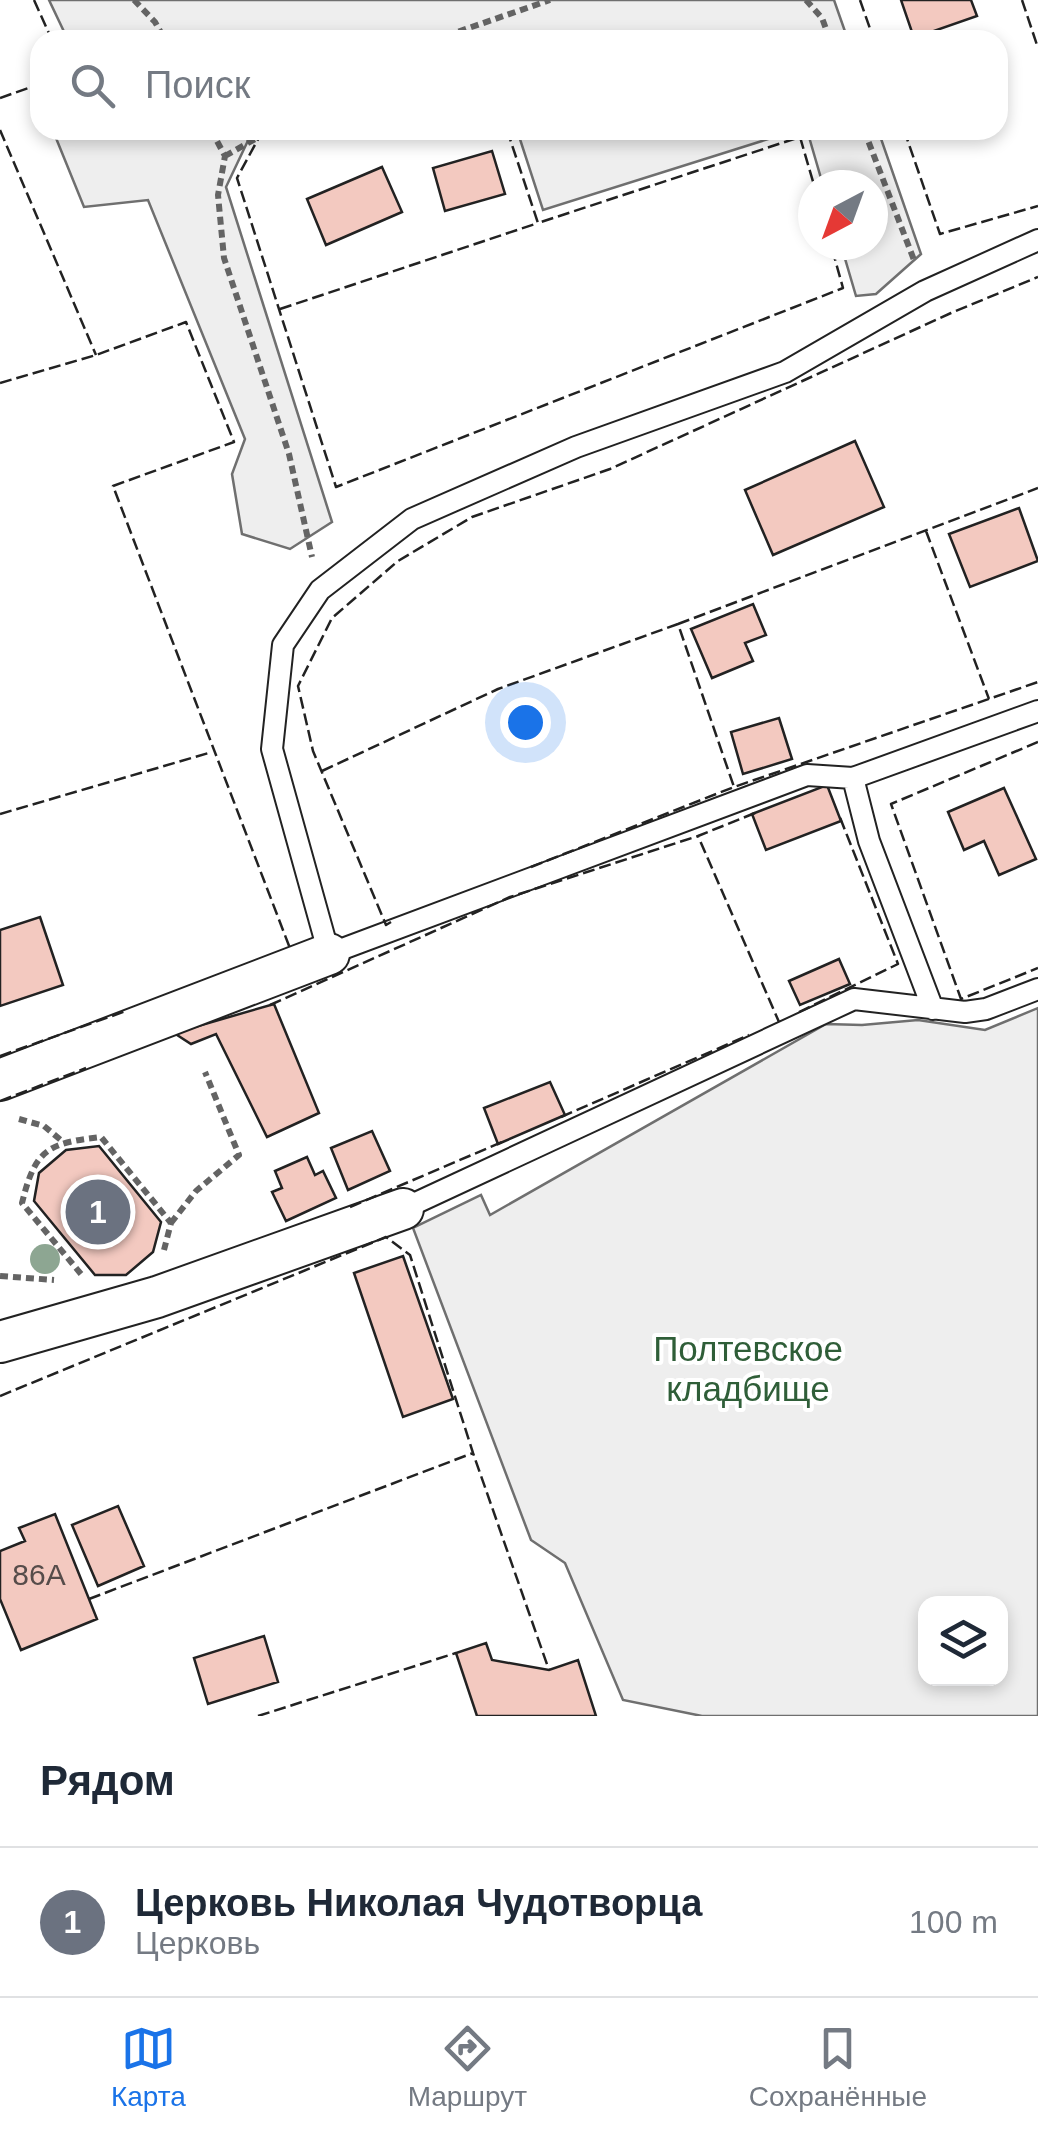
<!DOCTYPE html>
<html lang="ru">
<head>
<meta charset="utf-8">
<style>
  :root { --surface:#fff; --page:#f2f2f3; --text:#1f2937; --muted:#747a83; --line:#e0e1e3; --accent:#1a73e8 }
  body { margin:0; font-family:Helvetica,sans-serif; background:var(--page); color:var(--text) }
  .controls { position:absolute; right:30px; bottom:30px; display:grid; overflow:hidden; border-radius:20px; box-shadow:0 5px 15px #0003 }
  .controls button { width:90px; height:90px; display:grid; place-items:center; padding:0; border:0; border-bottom:2px solid var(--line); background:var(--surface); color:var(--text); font:50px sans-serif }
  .compass { position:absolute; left:798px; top:170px; width:90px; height:90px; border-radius:50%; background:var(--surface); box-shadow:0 5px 15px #0003; rotate:221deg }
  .you { position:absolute; left:525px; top:722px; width:35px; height:35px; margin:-25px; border:8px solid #fff; border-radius:50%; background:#1a73e8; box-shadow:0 0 0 15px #1a73e833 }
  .badge { display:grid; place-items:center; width:65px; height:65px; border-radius:50%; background:var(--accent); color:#fff; font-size:32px; font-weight:700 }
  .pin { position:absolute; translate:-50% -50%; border:5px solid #fff; box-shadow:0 2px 10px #0006 }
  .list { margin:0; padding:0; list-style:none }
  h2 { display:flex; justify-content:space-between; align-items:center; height:130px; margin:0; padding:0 40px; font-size:42px }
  h2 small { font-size:32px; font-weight:400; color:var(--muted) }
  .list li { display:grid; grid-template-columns:65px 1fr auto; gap:30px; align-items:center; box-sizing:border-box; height:150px; padding:0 40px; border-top:2px solid var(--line) }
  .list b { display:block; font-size:38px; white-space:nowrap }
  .list p { margin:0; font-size:32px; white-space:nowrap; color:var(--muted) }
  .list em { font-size:32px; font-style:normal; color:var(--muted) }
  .icon { flex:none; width:55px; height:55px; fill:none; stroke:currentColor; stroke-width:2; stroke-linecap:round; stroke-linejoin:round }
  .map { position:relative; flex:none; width:1038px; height:1716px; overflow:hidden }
  .search { position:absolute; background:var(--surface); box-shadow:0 5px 15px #0003; left:30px; right:30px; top:30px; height:110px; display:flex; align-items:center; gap:25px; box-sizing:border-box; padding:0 35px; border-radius:30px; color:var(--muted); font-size:38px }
  .sheet { height:280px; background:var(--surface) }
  nav { display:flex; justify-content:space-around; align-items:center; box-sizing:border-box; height:140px; border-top:2px solid var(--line); background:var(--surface); font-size:28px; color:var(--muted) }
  nav a { display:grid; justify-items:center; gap:5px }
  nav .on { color:var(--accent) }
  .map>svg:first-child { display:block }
  .green { fill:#eee; stroke:#6f6f6f; stroke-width:2.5; fill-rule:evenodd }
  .building { fill:#f3c9c0; stroke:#222; stroke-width:2.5 }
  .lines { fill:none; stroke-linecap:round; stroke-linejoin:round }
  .lane-casing { stroke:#222; stroke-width:24 }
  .street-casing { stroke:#222; stroke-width:44 }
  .path { stroke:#646464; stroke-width:6; stroke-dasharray:8 5; stroke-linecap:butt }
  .lane { stroke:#fff; stroke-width:20 }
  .street { stroke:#fff; stroke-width:40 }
  .fence { stroke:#222; stroke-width:2.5; stroke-dasharray:12 5; stroke-linecap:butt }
  .tree { fill:#8da692 }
  .labels { text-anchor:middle; stroke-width:8; stroke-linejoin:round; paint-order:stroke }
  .number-label { font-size:30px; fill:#564c4a }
  .park-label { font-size:35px; fill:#2f5e38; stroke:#fff }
</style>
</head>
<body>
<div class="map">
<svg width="1038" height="1716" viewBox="0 0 1038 1716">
  <rect width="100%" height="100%" fill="#fff"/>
  <!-- green -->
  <path class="green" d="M49,0H834L848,40H68Z
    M57,130H253L226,187L332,522L290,549L242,534L232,474L245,439L148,200L84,207L56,138Z
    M517,130H797L543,210Z
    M807,130H878L921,254L876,294L856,296L841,245H873V185H823Z
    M1038,1008V1716H702L623,1700L565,1563L531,1540L413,1228L481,1195L490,1215L826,1024L862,1025L918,1020L985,1030ZM926,1604H1000V1678H926Z"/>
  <!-- building -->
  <path class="building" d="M901,0H971L977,16L914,38Z
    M492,151L505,194L445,211L433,168Z
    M382,167L402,212L326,245L307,199Z
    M855,441L884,507L773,555L745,490Z
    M1019,508L1038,561L970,587L949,534Z
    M753,604L766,635L745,643L753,661L712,678L691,629Z
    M779,718L792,759L743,774L731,732Z
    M827,785L841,821L766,850L752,814Z
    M1004,788L1036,859L999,875L984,841L964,850L948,812Z
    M40,917L63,985L0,1006V930Z
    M839,959L850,984L800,1005L789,981Z
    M274,1004L319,1113L267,1137L216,1034L191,1044L174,1033Z
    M550,1082L565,1115L498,1144L484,1108Z
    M372,1131L390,1171L348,1190L331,1148Z
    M99,1146L161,1222L153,1252L126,1275H95L34,1201L39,1173L66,1150Z
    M307,1157L315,1175L323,1171L336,1198L286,1221L272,1192L282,1188L275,1171Z
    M403,1256L453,1399L403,1417L354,1273Z
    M118,1506L144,1566L98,1586L72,1525Z
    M55,1514L97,1619L21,1650L0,1599V1551L25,1541L19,1528Z
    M264,1636L278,1682L208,1704L194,1658Z
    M486,1643L492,1660L549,1670L578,1660L596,1716H477L456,1653Z"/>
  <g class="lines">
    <defs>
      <path id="lane" d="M1038,240L925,291L785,372L576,447L412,519L320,590L283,645L272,749L329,954L807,775L853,778L1038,711
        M853,778L869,841L933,1009
        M403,1209L854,999L965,1012L986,1009L1038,989"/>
      <path id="street" d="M0,1080L329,954
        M0,1342L157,1297L403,1209"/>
    </defs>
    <!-- lane casing -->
    <use href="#lane" class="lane-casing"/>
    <!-- street casing -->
    <use href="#street" class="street-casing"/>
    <!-- path -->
    <path class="path" d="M134,0L155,22L165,40
      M806,0L822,18L830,40
      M434,40L550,0
      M211,130L225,156L218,195L224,258L289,454L312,557
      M864,130L914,260
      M225,156L271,130
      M19,1119L44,1126L62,1141
      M171,1223L196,1191L239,1155L205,1072
      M81,1274L22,1203C35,1150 47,1143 101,1137L171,1223L164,1250
      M0,1276L54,1280"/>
    <!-- lane -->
    <use href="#lane" class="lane"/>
    <!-- street -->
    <use href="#street" class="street"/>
    <!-- fence -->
    <path class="fence" d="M34,0L52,40
      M860,0L874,40
      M1022,0L1038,48
      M0,98L40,84
      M0,130L96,355
      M263,130L237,178L336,487L843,288L831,245
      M507,130L538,223L800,137L814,185
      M904,130L940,234L1038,206
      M280,309L538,223
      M0,383L96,355L186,322L234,442L113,486L291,951
      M926,531L989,699
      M678,624L1038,488
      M1038,742L891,804L961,999L1038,968
      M322,771L498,689L678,624L734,787
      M755,813L698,836L779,1022
      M0,814L212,752
      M531,867L734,787L1038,682
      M391,922L386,925L313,751L298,686L332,618L398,561L472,517L610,469L951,313L1038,277
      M270,1005L510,897L698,836
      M799,1012L898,964L839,815
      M0,1056L126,1011
      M0,1101L86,1068
      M561,1117L749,1035
      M350,1207L502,1142
      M0,1396L386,1237L410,1255L473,1453L549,1670
      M89,1599L473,1453
      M258,1716L456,1653"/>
  </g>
  <!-- trees -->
  <circle class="tree" cx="45" cy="1259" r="15"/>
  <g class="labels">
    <!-- number labels -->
    <g class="number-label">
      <text x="39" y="1585">86А</text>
    </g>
    <!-- park labels -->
    <g class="park-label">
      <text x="748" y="1361">Полтевское<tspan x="748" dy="40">кладбище</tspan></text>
    </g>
  </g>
</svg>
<div class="controls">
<button><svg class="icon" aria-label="layers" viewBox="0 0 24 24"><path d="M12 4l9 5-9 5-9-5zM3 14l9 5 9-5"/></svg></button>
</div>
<svg class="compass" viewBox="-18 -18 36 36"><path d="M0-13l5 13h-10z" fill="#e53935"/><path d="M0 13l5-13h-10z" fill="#747a83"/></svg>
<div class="you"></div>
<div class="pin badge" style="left:98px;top:1212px;background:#6b7280">1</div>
<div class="search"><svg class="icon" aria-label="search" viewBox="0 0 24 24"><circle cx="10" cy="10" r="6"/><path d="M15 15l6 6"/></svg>Поиск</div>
</div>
<section class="sheet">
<h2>Рядом<small></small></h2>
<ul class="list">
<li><span class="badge" style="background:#6b7280">1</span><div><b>Церковь Николая Чудотворца</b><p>Церковь</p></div><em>100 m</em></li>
</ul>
</section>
<nav>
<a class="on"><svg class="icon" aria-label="map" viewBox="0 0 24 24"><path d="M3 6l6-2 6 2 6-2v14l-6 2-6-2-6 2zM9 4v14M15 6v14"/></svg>Карта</a>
<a><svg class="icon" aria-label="directions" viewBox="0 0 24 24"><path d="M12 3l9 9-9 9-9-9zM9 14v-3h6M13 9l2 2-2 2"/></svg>Маршрут</a>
<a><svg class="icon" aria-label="saved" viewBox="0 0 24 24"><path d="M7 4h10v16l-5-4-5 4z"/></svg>Сохранённые</a>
</nav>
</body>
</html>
